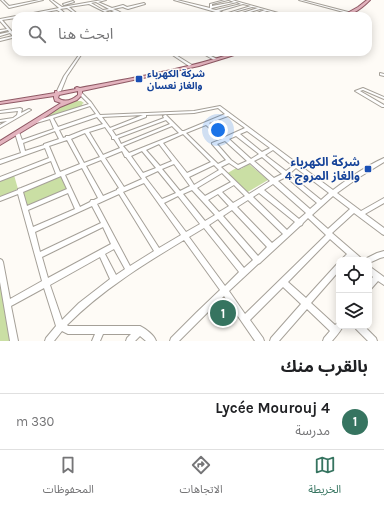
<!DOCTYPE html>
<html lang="ar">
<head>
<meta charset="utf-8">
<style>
  :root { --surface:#fff; --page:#f6f6f6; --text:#202124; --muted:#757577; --line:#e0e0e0; --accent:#367460 }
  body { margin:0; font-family:Karla,"Noto Sans Arabic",sans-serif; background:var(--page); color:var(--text); direction:rtl }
  .controls { position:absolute; right:12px; bottom:12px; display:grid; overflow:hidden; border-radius:8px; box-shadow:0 2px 10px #0003 }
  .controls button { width:36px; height:36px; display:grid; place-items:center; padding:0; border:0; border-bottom:1px solid var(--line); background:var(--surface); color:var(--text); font:20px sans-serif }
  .you { position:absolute; left:218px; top:130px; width:14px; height:14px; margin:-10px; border:3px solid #fff; border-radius:50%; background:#1a73e8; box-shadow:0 0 0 6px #1a73e833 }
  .badge { display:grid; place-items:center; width:26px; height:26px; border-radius:50%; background:var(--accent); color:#fff; font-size:13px; font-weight:700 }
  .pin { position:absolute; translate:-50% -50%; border:2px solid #fff; box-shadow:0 1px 4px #0006 }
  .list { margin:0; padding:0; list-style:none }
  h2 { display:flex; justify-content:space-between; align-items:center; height:52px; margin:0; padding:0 16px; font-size:17px }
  h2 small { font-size:13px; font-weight:400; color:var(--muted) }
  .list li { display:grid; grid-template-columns:26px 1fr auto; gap:12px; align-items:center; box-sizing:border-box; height:56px; padding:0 16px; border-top:1px solid var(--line) }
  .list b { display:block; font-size:15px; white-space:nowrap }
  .list p { margin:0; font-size:13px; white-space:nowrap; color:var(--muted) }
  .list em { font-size:13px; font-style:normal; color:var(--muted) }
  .icon { flex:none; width:22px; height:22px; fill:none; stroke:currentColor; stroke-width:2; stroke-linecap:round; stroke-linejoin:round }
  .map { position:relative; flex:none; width:384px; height:341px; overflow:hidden; direction:ltr }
  .search { position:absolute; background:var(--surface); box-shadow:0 2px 10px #0003; left:12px; right:12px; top:12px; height:44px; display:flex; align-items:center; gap:10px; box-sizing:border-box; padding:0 14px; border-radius:12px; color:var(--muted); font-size:15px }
  .sheet { height:108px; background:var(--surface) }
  nav { display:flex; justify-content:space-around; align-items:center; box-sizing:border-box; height:56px; border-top:1px solid var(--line); background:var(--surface); font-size:11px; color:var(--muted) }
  nav a { display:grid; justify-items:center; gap:2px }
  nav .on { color:var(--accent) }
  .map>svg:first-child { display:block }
  .green { fill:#cadfa4 }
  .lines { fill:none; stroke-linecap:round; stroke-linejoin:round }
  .minor-casing { stroke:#a5a098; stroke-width:2 }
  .major-casing { stroke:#8f5a65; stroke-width:2 }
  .minor { fill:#fff; fill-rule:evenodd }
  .major { fill:#e3b3be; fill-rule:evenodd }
  .transit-dot { fill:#1a4fb4; stroke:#fefbf6; stroke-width:1.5 }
  .labels { text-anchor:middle; stroke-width:3; stroke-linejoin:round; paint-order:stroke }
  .far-transit-label { font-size:10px; font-weight:bold; fill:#164399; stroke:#fefbf6; text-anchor:start }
  .transit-label { font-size:12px; font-weight:bold; fill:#164399; stroke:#fefbf6; text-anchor:end }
</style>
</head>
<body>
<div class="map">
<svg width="384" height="341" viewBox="0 0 384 341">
  <rect width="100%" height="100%" fill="#fefbf6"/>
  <!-- green -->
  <path class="green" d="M75,101H81L84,103L82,104L83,106L45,118L63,105Z
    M249,164L268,180L246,193L226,174L238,167L241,169Z
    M14,175L18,189L0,197V180Z
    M61,175L68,190L27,207L23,191Z
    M0,282L10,341H0Z"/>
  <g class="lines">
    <defs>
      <path id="minor" d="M1,0H3L9,6L39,0H43L9,8Z
        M50,0H52L62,7L102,0H106L98,2L112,8L123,5L127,7L144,3L145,4L128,9L125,8L123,7L113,9L118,11L127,16H124L116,12L109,14L89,4L69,7L80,16H78L67,8L60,9L68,16H66L57,10L23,16H18L59,8ZM96,2L109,9L103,10L91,3ZM111,10L114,11L110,13L105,11Z
        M174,0H177L210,8V4L225,0H228L212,4V6L234,2L229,0H232L289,16H285L267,11L252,16H249L265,10L260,9L237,16H233L258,8L252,7L227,14L231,16H228L221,14L216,16H213L219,13ZM237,2L241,4L216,10L211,9L212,8ZM243,4L251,6L225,14L219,11Z
        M299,0H302L352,13L351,14Z
        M73,1L74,2L64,5L63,4Z
        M16,16V18L2,20L15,35H16V37L0,41V39L13,36L10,33L0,36V34L9,32L8,30L0,32V30L7,29L0,21V19Z
        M81,52H83L67,76L61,91L58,92L57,91L64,76Z
        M168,52H171L192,65L189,66Z
        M191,52H195L190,55L188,54Z
        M200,52H203L217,59L214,60Z
        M380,73L384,74V76L380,75Z
        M363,88L384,97V99L363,90L360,91L384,105V107H382L355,91Z
        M79,92H81L91,102L100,115L194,111L220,106L333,190C349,178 366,166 384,158V162L358,178L337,193L361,211L384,198V203L365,214L384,228V235L382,234L354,213L332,233L361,258L362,260H354L352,258L350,260H342L343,258L347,254L330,239L288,282L306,298L337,264L339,263V271L311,303L335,325L339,322V326H343C340,332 336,336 332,341H323L324,338L330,331L307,309L279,341H270L271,338L301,304L283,287L250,320L263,338L264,341H255L224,296L179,341H170L171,338L197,312L220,290L184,240C141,266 102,290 67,325L68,326H140C146,329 154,335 156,341H146L140,336L135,341H126L127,338L131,334H103L100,341H92L95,334H68L62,331L54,341H45L46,338L56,326L44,288L11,306L18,341H10L0,282V259L2,260L3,262L10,299L42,281L18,194L0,201V197L18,190V189L21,188L56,174L51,161L0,181V177L49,158L45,148L0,164V160L21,153L15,133V132H19L22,140L54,129L50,119L33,124L31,123L32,122L89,104L79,94ZM90,106L96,114L58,127L53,118ZM218,108L225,114L184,131H182L166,115H165L163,116L164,118L116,136L112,130L146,117V115L194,113ZM143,115L110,128L102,117ZM228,116L245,128L225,137L209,123ZM97,117L103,124L84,130L69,136H66V137L63,138L59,130ZM166,120L170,124L121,144L118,138ZM206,125L222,139L212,143V144L226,160L218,164L186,133ZM172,126L179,133L129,153L123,146ZM105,127L112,137V139H114L120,148L103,155L89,132ZM55,131L59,139L44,144V145L25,151L23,143ZM247,131L270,148L262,152L240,134ZM85,133L100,157L84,163L71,139ZM183,134L211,162L187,173L163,143ZM236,136L259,154L251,159L229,139ZM67,140L80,164L60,172L49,146ZM225,141L247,161L238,165L231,160L217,144ZM159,144L172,161L160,166L146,150ZM273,150L293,166L286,171L265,155ZM122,151L125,157H126L142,179L124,187L105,158ZM142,151L156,168L143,173L131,156ZM262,157L282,174L274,178L254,161ZM101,160L119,188L117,189V190L103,196L86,166ZM229,163L238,169L250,163L270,181L249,194L221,167ZM174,164L190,186L180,191L162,169ZM214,165L219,170L194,185L189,177ZM82,168L98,198L94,200H91L90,202L80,207L65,175ZM296,168L329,193L321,200L289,174ZM158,171L176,193L162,199L145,177ZM222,173L231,182L205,196L197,188ZM61,176L67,189L27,206L23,192ZM286,177L317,203L310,209L278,181ZM144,183L181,235L159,248L123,192ZM273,184L306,213L299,219L264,190ZM234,185L245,196L233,203L222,192ZM192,190L215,215L205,221L183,194ZM68,193L75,209L33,227L28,210ZM259,193L295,222L287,230L253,197ZM119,194L154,251L130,266L97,204ZM218,194L229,206L219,212L208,200ZM178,196L200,224L186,232L164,203ZM333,196L350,209L328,229L312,215ZM248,200L283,234L272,243L237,207ZM92,206L101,223L40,252L35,232ZM232,210L267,247L258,256L223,216ZM308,218L326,235L245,314L229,291L258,264L260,263L261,262L300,226L302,225L303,223ZM218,219L253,260L244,268L209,225ZM103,227L111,244L48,278L42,257ZM204,228L239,272L225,286L189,237ZM114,249L125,269L116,275L105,254ZM100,257L110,279L79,303L62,320L50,285Z
        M20,108L22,109L21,113L29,109L31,110L0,128V125L7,121L0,122V120L13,118L17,115L18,111L0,113V111Z
        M384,251V257L380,258L369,263V260H366L367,258L377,253Z
        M369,266L380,274L384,277V285L378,281L371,289L369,291V282L373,277L369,273Z
        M355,326H364L376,338L377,341H368L356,329Z"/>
      <path id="major" d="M367,0H370C363,7 352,16 342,16L358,7Z
        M237,52H243L228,57L199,66L82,91V95L77,100L60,107L35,124L0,145V141L61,103L55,101L54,98V96L0,104V102L55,93V91H57L59,92L76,89L75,88L77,87L80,88C133,78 186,69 237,52ZM78,91V95C72,100 65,103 58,98L59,95Z"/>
    </defs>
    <!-- minor casing -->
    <use href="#minor" class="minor-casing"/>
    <!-- major casing -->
    <use href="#major" class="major-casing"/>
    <!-- minor -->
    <use href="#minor" class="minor"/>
    <!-- major -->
    <use href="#major" class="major"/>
  </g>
  <!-- markers -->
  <g class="transit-dot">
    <rect x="135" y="75" width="8" height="8" rx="2"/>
    <rect x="364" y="165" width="8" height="8" rx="2"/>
  </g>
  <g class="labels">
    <!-- far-transit labels -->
    <g class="far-transit-label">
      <text x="147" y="77">شركة الكهرباء<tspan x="147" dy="12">والغاز نعسان</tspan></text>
    </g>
    <!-- transit labels -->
    <g class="transit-label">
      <text x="360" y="166">شركة الكهرباء<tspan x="360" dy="14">والغاز المروج 4</tspan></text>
    </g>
  </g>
</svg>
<div class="controls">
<button><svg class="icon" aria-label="locate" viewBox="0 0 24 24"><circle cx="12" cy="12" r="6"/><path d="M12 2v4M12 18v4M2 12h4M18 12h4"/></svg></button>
<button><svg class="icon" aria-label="layers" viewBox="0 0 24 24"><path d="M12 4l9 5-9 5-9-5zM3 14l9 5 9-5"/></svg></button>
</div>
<div class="you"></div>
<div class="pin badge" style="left:223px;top:313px">1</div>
<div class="search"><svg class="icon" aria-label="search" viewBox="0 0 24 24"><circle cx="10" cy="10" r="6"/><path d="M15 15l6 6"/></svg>ابحث هنا</div>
</div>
<section class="sheet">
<h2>بالقرب منك<small></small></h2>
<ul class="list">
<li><span class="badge">1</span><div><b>Lycée Mourouj 4</b><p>مدرسة</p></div><em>330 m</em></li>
</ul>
</section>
<nav>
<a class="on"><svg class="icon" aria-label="map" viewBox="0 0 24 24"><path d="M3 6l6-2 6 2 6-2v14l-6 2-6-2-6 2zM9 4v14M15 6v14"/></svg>الخريطة</a>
<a><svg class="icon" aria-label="directions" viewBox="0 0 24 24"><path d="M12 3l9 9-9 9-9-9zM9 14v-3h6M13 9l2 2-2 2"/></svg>الاتجاهات</a>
<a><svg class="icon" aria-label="saved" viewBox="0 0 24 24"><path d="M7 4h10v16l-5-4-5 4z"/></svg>المحفوظات</a>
</nav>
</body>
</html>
